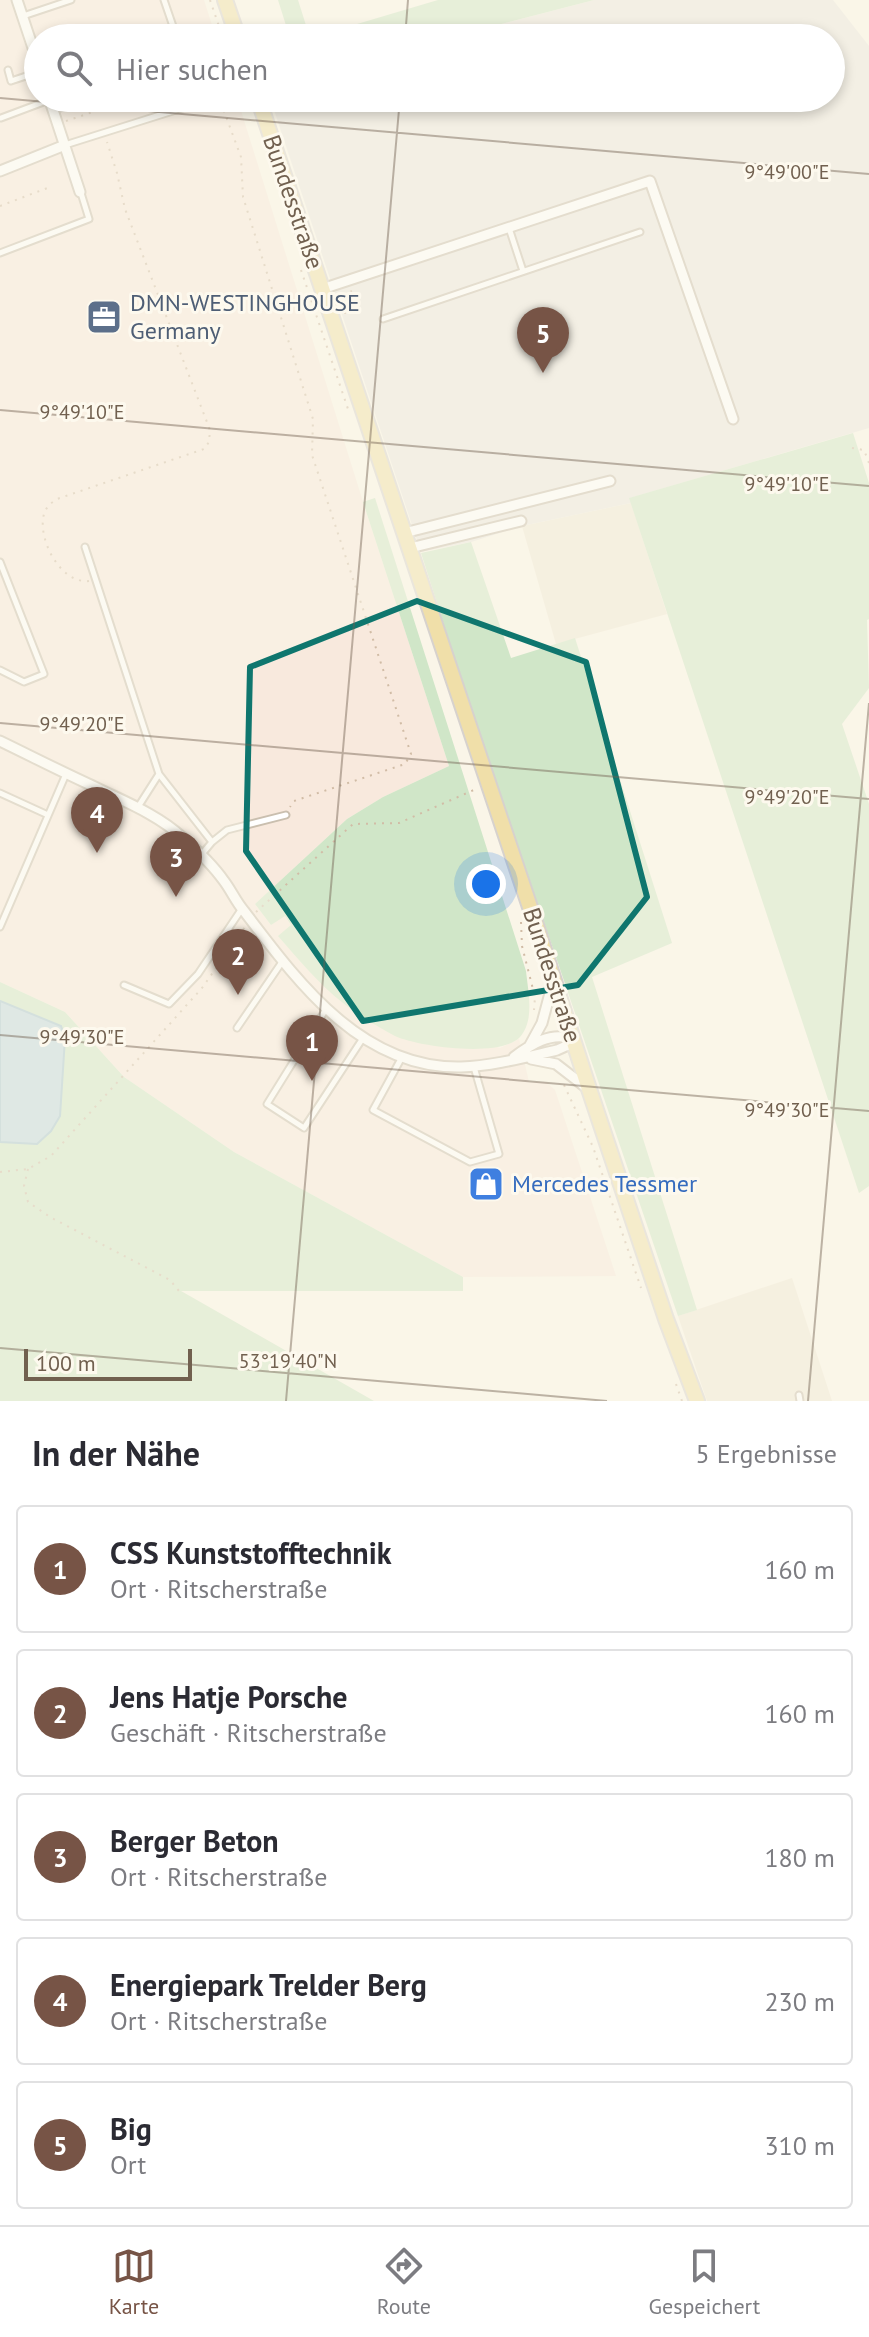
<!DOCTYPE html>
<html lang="de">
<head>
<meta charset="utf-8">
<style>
  :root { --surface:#fff; --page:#f7f7f7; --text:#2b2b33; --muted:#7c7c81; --line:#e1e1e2; --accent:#775446 }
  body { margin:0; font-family:"PT Sans",sans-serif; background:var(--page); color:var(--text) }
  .scale { position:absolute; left:24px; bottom:20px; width:168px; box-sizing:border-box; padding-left:8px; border:4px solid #71604f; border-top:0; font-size:22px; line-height:28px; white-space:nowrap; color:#71604f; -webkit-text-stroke:6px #fdf9ee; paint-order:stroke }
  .you { position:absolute; left:486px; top:884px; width:28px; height:28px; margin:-20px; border:6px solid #fff; border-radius:50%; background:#1a73e8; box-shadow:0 0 0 12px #1a73e833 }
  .badge { display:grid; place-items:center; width:52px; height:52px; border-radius:50%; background:var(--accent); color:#fff; font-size:26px; font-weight:700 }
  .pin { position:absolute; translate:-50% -66px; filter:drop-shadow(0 2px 4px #0008) }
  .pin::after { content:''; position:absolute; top:42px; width:28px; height:24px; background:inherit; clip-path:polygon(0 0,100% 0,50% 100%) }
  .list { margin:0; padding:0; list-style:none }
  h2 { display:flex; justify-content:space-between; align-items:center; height:104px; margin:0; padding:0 32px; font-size:34px }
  h2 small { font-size:26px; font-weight:400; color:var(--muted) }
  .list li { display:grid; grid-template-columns:52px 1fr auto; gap:24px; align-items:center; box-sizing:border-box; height:128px; margin:0 16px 16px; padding:0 16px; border:2px solid var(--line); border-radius:8px }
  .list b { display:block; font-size:30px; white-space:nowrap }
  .list p { margin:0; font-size:26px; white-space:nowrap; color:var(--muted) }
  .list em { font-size:26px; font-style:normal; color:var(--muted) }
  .icon { flex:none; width:44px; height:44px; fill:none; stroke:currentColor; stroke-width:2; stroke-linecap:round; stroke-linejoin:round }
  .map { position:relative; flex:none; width:869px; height:1401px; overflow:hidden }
  .search { position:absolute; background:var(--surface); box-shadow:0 4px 12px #0003; left:24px; right:24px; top:24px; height:88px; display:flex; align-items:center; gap:20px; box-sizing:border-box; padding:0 28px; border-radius:44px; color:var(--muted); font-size:30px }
  .sheet { height:824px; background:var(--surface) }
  nav { display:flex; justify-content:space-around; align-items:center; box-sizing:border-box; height:112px; border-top:2px solid var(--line); background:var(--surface); font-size:22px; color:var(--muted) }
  nav a { display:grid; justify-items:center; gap:4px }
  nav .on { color:var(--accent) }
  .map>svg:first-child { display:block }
  .residential { fill:#f0e8d7 }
  .commercial { fill:#f8e9dd }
  .industrial { fill:#ebe7e1 }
  .green { fill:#d0e6c8 }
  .water { fill:#bfd7e1; stroke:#a6c5d1; stroke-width:2 }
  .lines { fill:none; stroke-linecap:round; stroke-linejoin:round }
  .service-casing { stroke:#cabfaf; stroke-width:9 }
  .minor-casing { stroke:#cabfaf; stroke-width:13 }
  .primary-casing { stroke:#d7d2ce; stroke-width:18 }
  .path { stroke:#d1bca6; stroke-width:2; stroke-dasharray:2 6; stroke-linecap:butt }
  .service { stroke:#fff; stroke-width:5 }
  .minor { stroke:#fff; stroke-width:9 }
  .primary { stroke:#f0dfa9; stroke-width:14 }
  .marked { fill:none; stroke:#0f766e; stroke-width:6; stroke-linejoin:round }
  .ticks { fill:none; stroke:#71604f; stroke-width:2; stroke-opacity:0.45 }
  .labels { text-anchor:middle; stroke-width:6; stroke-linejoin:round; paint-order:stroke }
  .street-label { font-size:24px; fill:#71604f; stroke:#fdf9ee }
  .service-label { font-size:24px; fill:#4e5e75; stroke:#fdf9ee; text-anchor:start }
  .shop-label { font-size:24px; fill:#366cbe; stroke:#fdf9ee; text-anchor:start }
  .ticks-label { font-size:20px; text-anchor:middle; fill:#71604f; stroke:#fdf9ee; stroke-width:6; stroke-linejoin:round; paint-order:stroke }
</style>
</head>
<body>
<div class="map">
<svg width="869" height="1401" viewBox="0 0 869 1401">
  <rect width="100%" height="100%" fill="#faf5e8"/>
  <!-- residential -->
  <path class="residential" d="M631,503L667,614L556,644L522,526Z
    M792,1278L832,1401H707L678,1316Z"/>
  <!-- commercial -->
  <path class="commercial" d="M0,0H204L216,38H38V98H237L363,502L449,766L383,797L347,819L255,904L271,925L284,915L291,925L279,937L309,971L344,1004L500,1048L519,1039L529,1082H546L555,1090L616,1276L463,1277L234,1152L124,1077L65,1012L0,982Z"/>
  <!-- industrial -->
  <path class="industrial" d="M594,0H833L869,46V428L630,498L631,503L522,526L471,542L421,552L270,98H831V38H447Z"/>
  <!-- green -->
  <path class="green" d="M278,0H298L310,38L438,0H594L447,38H290Z
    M853,433L869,483V619L867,620L869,688L842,724L869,804V1186L859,1193L629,498Z
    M375,498L526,971C528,991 535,1020 520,1037C501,1058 419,1047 395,1036C378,1027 358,1015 343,1003C319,984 299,960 278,936L291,925L285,916L271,925L255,904L347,819L383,797L449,766L363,502Z
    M471,542L511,658L575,638L672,943L592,977L697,1310L678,1316L460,675L421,553Z
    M0,982L65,1012L124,1077L234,1152L463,1277V1291H181L374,1401H0Z"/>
  <!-- water -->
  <path class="water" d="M0,1001L61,1026L65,1038L60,1116L51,1131L37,1144L0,1142Z"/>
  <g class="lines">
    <defs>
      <path id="service" d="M164,0L177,38
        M23,16L71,0
        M8,70L11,81L38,72
        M54,110L90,98
        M1,118L49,100
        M65,145L214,98
        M509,228L523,271
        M0,253L89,219L81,193
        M383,319L640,232
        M85,547L159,774L212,842
        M0,562L44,674L24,682L0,670
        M0,793L48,815
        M138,807L159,774
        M202,854L212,842L227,830L286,815
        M0,927L66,774
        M124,985L169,1004L198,974L241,910
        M326,1009L267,1104L304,1128L363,1038
        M237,1028L282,962
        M402,1057L373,1110L470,1162L499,1154L474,1067
        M799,1395L800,1401"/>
      <path id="minor" d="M17,0L38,63
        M49,98L80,192
        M0,171L65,145
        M322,289L650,181L733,419
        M404,533L610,481
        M410,548L521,521
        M0,741C31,756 62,772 93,786C123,801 157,814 182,837C197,850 212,864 224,881C231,890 236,902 244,911C298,982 361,1069 461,1067C493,1066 526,1057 557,1050L566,1046L572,1039
        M530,1045L542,1023L553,982
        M514,1057C530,1045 551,1031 572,1039
        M531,1059L556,1064L587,1088"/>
      <path id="primary" d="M225,0L238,38
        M258,98L537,928L589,1089L666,1319L697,1401"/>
    </defs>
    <!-- service casing -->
    <use href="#service" class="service-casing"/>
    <!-- minor casing -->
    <use href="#minor" class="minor-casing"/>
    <!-- primary casing -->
    <use href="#primary" class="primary-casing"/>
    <!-- path -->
    <path class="path" d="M210,0L223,38
      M221,103L241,157L243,197L313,419L312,455L411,754L405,764L294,801L290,807
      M66,121L135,98
      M0,206L50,187
      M301,270L349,412
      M345,314L346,301L349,292L352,291
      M852,448L864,450L869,463
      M89,581C60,584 37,538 44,514C46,507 51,503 57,499L204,449L209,442L210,430L125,209L117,173L107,142
      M256,912L353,824L399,823L476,789
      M521,922L522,946L535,997L534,1010
      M564,1085L593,1147L641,1288
      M28,1169L24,1186L28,1202L50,1217L170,1280L179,1291
      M0,1172L28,1169L51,1156L202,988L245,927
      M676,1384L682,1401"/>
    <!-- service -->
    <use href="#service" class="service"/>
    <!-- minor -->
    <use href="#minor" class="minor"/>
    <!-- primary -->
    <use href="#primary" class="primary"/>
  </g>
  <!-- marked area -->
  <path d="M0 0H869V1401H0ZM417,601L586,662L647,897L578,985L363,1021L246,851L250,667Z" fill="#faf5e8" fill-opacity=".55" fill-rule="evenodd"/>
  <path class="marked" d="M417,601L586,662L647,897L578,985L363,1021L246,851L250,667Z"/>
  <!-- ticks -->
  <path class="ticks" d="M405,38L408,0M0,98L869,174M0,410L869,486M0,723L869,799M0,1035L869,1111M0,1348L607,1401M286,1401L400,98M808,1401L869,703"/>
  <!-- icons -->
  <defs>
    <symbol id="office-square" viewBox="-11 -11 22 22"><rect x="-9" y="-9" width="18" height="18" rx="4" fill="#5c6f8a" stroke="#fdf9ee"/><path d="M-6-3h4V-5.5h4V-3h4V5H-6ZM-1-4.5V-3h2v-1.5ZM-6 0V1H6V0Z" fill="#fff"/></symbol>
    <symbol id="shop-square" viewBox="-11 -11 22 22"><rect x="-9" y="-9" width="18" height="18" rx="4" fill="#3f7fe0" stroke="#fdf9ee"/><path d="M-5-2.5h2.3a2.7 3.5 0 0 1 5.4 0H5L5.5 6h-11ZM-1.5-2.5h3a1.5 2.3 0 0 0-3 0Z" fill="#fff"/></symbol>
  </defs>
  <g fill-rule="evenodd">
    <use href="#office-square" x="84" y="297" width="40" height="40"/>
    <use href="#shop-square" x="466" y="1164" width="40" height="40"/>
  </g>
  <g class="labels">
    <!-- street labels -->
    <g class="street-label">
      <text transform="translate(293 202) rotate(71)" y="8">Bundesstraße</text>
      <text transform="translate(552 975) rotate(72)" y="8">Bundesstraße</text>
    </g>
    <!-- service labels -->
    <g class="service-label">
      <text x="130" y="311">DMN-WESTINGHOUSE<tspan x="130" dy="28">Germany</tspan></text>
    </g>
    <!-- shop labels -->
    <g class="shop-label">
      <text x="512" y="1192">Mercedes Tessmer</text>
    </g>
  </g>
  <g class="ticks-label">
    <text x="787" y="179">9°49'00"E</text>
    <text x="82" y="419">9°49'10"E</text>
    <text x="787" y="491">9°49'10"E</text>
    <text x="82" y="731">9°49'20"E</text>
    <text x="787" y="804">9°49'20"E</text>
    <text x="82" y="1044">9°49'30"E</text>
    <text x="787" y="1117">9°49'30"E</text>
    <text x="288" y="1368">53°19'40"N</text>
  </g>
</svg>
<div class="scale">100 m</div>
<div class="you"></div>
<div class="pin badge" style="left:312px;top:1081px">1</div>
<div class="pin badge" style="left:238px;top:995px">2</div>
<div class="pin badge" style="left:176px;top:897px">3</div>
<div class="pin badge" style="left:97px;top:853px">4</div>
<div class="pin badge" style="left:543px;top:373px">5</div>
<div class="search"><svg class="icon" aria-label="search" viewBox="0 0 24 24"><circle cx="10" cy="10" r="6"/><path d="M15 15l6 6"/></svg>Hier suchen</div>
</div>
<section class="sheet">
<h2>In der Nähe<small>5 Ergebnisse</small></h2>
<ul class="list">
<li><span class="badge">1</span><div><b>CSS Kunststofftechnik</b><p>Ort · Ritscherstraße</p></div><em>160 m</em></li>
<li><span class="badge">2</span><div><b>Jens Hatje Porsche</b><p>Geschäft · Ritscherstraße</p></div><em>160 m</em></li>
<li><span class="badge">3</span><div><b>Berger Beton</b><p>Ort · Ritscherstraße</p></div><em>180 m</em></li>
<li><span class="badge">4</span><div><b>Energiepark Trelder Berg</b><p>Ort · Ritscherstraße</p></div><em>230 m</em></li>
<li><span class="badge">5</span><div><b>Big</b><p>Ort</p></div><em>310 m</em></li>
</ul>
</section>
<nav>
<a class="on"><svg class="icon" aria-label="map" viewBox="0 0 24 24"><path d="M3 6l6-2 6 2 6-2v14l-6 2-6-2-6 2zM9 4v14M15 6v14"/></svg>Karte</a>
<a><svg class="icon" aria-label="directions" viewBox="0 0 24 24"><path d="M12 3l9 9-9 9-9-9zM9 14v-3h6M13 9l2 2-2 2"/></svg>Route</a>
<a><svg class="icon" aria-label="saved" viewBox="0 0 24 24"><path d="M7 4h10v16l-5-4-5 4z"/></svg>Gespeichert</a>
</nav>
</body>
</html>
